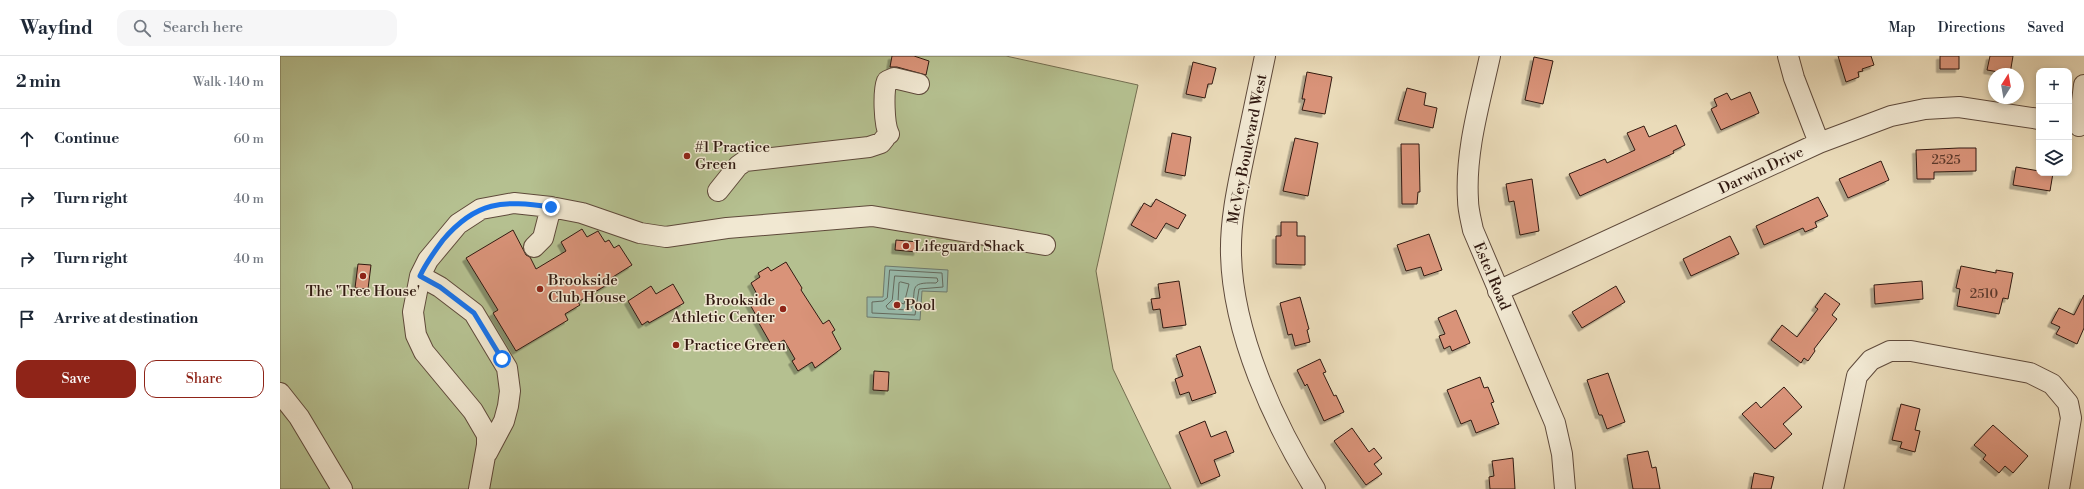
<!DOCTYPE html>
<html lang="en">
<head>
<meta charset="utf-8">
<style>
  :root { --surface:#fff; --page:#f6f6f7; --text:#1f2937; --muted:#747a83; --line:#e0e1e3; --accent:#8f2418 }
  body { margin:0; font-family:"Libre Bodoni",serif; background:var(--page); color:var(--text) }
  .controls { position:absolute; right:12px; top:12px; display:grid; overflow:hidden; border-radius:8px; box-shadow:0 2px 6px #0003 }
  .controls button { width:36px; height:36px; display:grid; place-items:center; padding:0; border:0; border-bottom:1px solid var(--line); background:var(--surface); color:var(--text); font:20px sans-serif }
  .compass { position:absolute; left:1708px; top:12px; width:36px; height:36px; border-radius:50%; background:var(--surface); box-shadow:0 2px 6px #0003; rotate:11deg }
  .stop { position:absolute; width:12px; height:12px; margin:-9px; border:3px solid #1a73e8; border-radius:50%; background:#fff }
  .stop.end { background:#1a73e8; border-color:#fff; box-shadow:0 1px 4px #0008 }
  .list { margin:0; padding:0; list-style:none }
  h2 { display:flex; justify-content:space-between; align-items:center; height:52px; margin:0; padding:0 16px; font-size:17px }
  h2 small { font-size:13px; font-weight:400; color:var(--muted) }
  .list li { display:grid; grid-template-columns:26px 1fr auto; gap:12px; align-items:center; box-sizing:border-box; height:60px; padding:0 16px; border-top:1px solid var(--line) }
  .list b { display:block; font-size:15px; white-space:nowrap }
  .list em { font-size:13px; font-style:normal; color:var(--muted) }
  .actions { display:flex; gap:8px; padding:12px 16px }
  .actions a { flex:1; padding:9px 0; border:1px solid var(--accent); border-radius:12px; text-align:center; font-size:14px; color:var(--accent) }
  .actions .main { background:var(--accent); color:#fff }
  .icon { flex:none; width:22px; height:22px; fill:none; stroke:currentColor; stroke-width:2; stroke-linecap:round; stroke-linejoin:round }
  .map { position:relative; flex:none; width:1804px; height:433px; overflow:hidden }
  header { display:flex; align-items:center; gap:24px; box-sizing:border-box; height:56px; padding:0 20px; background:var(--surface); border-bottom:1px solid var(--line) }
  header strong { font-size:19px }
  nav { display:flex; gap:22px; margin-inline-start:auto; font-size:14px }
  .search { width:280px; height:36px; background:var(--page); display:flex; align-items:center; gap:10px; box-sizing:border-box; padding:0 14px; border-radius:12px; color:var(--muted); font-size:15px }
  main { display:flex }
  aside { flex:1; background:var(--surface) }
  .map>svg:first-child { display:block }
  .green { fill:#b5c090; stroke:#736d50 }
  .water { fill:#98bbac; stroke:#6f7b6e }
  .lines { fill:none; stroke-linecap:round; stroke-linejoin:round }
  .shore { stroke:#646a5e; stroke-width:1 }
  .building { fill:#d99379; stroke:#311a11; filter:url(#shadow) }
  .minor-casing { stroke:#5f4a3b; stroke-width:22 }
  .minor { stroke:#f1e8d2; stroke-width:20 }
  .route { stroke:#1a73e8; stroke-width:5 }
  .poi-dot { fill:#8f2418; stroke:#f1e8d2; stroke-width:1.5 }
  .labels { text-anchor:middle; stroke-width:3; stroke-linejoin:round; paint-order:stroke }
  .number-label { font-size:13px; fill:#5b382b }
  .poi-label { font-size:15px; fill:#311a11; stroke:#f1e8d2; text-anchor:start }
  .street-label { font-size:15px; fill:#311a11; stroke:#f1e8d2 }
</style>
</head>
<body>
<header>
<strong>Wayfind</strong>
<div class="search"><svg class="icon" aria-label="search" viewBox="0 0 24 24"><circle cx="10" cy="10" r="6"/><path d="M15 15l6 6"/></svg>Search here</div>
<nav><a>Map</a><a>Directions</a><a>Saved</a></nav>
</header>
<main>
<aside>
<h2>2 min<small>Walk · 140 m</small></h2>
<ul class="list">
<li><svg class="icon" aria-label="ahead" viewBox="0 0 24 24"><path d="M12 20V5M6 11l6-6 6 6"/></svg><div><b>Continue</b></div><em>60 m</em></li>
<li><svg class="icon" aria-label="right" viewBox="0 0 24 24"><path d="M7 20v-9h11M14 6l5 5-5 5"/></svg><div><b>Turn right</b></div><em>40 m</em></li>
<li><svg class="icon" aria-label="right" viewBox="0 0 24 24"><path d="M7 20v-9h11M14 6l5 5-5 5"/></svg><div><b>Turn right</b></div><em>40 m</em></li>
<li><svg class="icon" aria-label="arrive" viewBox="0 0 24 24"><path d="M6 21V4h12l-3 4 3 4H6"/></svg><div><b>Arrive at destination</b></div></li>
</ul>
<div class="actions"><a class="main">Save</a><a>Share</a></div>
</aside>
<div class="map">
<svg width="1804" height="433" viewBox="0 0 1804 433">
  <defs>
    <filter id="shadow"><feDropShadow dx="-3.5" dy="3.5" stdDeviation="0" flood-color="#0004"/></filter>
  </defs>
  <rect width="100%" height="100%" fill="#eadbb9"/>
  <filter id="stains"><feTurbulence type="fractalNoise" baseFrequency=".005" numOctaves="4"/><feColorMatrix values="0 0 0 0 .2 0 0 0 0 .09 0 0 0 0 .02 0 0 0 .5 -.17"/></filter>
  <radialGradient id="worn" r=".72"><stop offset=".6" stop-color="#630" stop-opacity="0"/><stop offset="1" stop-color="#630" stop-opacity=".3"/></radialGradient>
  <!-- green -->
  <path class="green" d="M0,0H726L858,29L816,215L833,313L891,433H0Z"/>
  <!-- water -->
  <path class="water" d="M605,210L668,214L667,236L642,235L640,264L587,261V241H603Z"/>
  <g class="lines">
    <!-- shore -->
    <path class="shore" d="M610,214L662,217L663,231L639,233L635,259L592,257V246L603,245L607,242Z
      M615,220L657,222L658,225L656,227C626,226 638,233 631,254L608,253L606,250L612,244Z
      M621,226L629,228L624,248L618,246L619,227Z"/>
  </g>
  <!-- building -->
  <path class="building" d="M612,0H634L649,5L646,19L617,11H610Z
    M1558,0H1591L1594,9L1582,13L1583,15L1578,16L1579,21L1566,26Z
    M1660,0H1679V13H1660Z
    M1710,0H1733L1730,18L1707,14Z
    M1254,1L1273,5L1263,48L1245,44Z
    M913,6L936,12L932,28H928L925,42L906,38Z
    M1027,16L1052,21L1045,58L1022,54L1025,43H1022Z
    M1127,32L1146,37L1144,49L1157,52L1153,72L1118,64Z
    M1470,36L1479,57L1441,74L1431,53L1437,50L1434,43L1447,37L1451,44Z
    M1396,69L1405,89L1393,95L1394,97L1300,140L1289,118L1325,103L1327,107L1355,94L1347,77L1364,70L1369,81Z
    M892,77L911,81L905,120L885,116Z
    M1015,82L1038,87L1028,140L1003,135Z
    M1121,88H1139L1140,136H1138L1137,148H1122Z
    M1679,92H1696V115L1654,116V123H1637L1636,94Z
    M1601,105L1609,124L1568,142L1559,123Z
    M1736,111L1759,115V117H1773L1770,135L1733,129Z
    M1252,123L1259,175L1240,179L1234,145L1229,146L1226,128Z
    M1538,141L1548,160L1535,166L1537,171L1525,176L1523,172L1484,189L1476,170Z
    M876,143L906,159L898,173L886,167L876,183L851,169L864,147L871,151Z
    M1001,166H1017V180H1025V209L996,208V180H1001Z
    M302,173L307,181L318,175L325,186L329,184L334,192L339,189L352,209L328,224L330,227L298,246L300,249L285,258L288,264L236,295L213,257L218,254L186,202L233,174L246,199L250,201L256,213L286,195L281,186Z
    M1149,178L1162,214L1144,220L1141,211L1126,215L1117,189Z
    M1450,180L1459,198L1411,220L1403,203Z
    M616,184L638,186L637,196L615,194Z
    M506,206L522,232L521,234L543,268L549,264L555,274L552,276L561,293L535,312L532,306L518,315L512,305L515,303L504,284L492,290L476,262L477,261L468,245L478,240L471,227L480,221L478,217L488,211L491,215Z
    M78,208L91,209L88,233L75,232Z
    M1681,210L1716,217V214L1733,217L1728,243L1723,242L1719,258L1677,250L1680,233L1676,232Z
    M899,225L906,269L883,272L880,253L873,254L871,243L880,242L878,228Z
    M1642,225L1643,243L1595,248L1594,229Z
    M393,228L404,247L369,267L368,265L362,269L348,245L371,230L376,238Z
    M1336,230L1345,246L1302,272L1292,256Z
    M1545,237L1560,248L1552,259L1557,263L1534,293L1535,295L1528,305L1524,302L1521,307L1491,284L1502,269L1517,281L1538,253L1535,251Z
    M1804,239V272L1797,288L1776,278L1780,271L1771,267L1779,252L1794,259Z
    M1020,241L1029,273L1027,274L1030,286L1015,290L1012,278L1008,279L1000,247Z
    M1176,254L1190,287L1172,295L1170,290L1164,293L1159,280L1165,278L1158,262Z
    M920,290L936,337L912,345L909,336L900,339L895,323L903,320L896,299Z
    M1040,303L1046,316L1043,317L1054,340L1056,339L1064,356L1044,365L1027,328L1025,330L1017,314Z
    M594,315L609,316L608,335L593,334Z
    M1328,317L1345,366L1327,373L1322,359H1319L1307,324Z
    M1200,321L1204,332L1208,331L1214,346L1211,347L1219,368L1196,377L1191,364L1181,368L1167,334Z
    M1504,331L1522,351L1503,368L1512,378L1495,393L1462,358L1476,346L1481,352Z
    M1621,348L1640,353L1635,374L1640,375L1635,396L1620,392L1622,386L1612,384Z
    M925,365L931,381L946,375L954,396L934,404L940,420L921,428L899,376Z
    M1713,369L1748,400L1733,417L1725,410L1719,417L1703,403L1706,399L1694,389Z
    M1072,372L1089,396L1094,392L1102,402L1094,408L1102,418L1086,429L1054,385Z
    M1368,395L1372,412L1376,411L1380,433H1353L1347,399Z
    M1233,402L1235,433H1210L1209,421L1214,420L1212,405Z
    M1474,417L1494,421L1491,433H1471Z"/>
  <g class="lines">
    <defs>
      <path id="minor" d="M985,0C978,32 972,63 965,95C958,129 950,164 951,199C953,278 994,367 1035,433
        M1210,0C1200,46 1185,95 1188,144C1188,154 1191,164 1193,174L1275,367L1282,398L1285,433
        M1508,0L1514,22L1539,87
        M1799,70L1804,29
        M609,78C604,69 603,35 607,25L614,22L639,28
        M438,135L458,110L465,105L589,91L601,87L605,82
        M254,191L263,182L271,151
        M140,220L160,231L194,257L227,312L230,335L228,350L224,365L207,397
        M1218,235L1539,87L1611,60L1645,53L1679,51L1759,63
        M0,337L19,361L62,433
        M199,433L207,389V379L193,355L144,296L136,279L133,256L140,220L148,204L178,168L201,153L234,147L271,151L302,157L360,177L386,181L447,172L592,160L765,189
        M1553,433L1577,320L1591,304L1610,295H1631L1750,317L1772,328L1788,347L1791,362L1779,433"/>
    </defs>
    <!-- minor casing -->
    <use href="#minor" class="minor-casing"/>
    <!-- minor -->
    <use href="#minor" class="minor"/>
  </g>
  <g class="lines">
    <!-- route -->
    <path class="route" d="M222,303L194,257L160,231L140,220C146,207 154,196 163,184C196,145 223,144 271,151"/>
  </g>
  <!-- markers -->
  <g class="poi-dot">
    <circle cx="407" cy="100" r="4"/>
    <circle cx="626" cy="190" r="4"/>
    <circle cx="83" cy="220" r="4"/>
    <circle cx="260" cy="233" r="4"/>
    <circle cx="617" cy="249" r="4"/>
    <circle cx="503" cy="253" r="4"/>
    <circle cx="396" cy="289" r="4"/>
  </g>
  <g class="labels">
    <!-- number labels -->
    <g class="number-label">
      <text x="1666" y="108">2525</text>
      <text x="1704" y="242">2510</text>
    </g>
    <!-- poi labels -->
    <g class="poi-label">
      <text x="415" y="96">#1 Practice<tspan x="415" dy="17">Green</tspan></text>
      <text x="634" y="195">Lifeguard Shack</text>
      <text x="268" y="229">Brookside<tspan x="268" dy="17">Club House</tspan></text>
      <text x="83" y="240" text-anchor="middle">The 'Tree House'</text>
      <text x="495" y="249" text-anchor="end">Brookside<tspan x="495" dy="17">Athletic Center</tspan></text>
      <text x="625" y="254">Pool</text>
      <text x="404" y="294">Practice Green</text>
    </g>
    <!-- street labels -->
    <g class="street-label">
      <text transform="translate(967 93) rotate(-79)" y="5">McVey Boulevard West</text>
      <text transform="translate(1481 114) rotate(-25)" y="5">Darwin Drive</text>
      <text transform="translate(1212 220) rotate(67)" y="5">Estel Road</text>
    </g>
  </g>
  <rect width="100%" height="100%" filter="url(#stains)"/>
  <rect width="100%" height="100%" fill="url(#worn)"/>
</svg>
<div class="controls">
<button>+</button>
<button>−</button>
<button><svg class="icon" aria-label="layers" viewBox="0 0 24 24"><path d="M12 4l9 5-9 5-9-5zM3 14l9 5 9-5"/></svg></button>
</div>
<svg class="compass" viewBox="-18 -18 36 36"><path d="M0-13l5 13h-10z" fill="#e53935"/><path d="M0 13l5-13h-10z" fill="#747a83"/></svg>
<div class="stop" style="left:222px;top:303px"></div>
<div class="stop end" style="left:271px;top:151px"></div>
</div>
</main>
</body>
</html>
